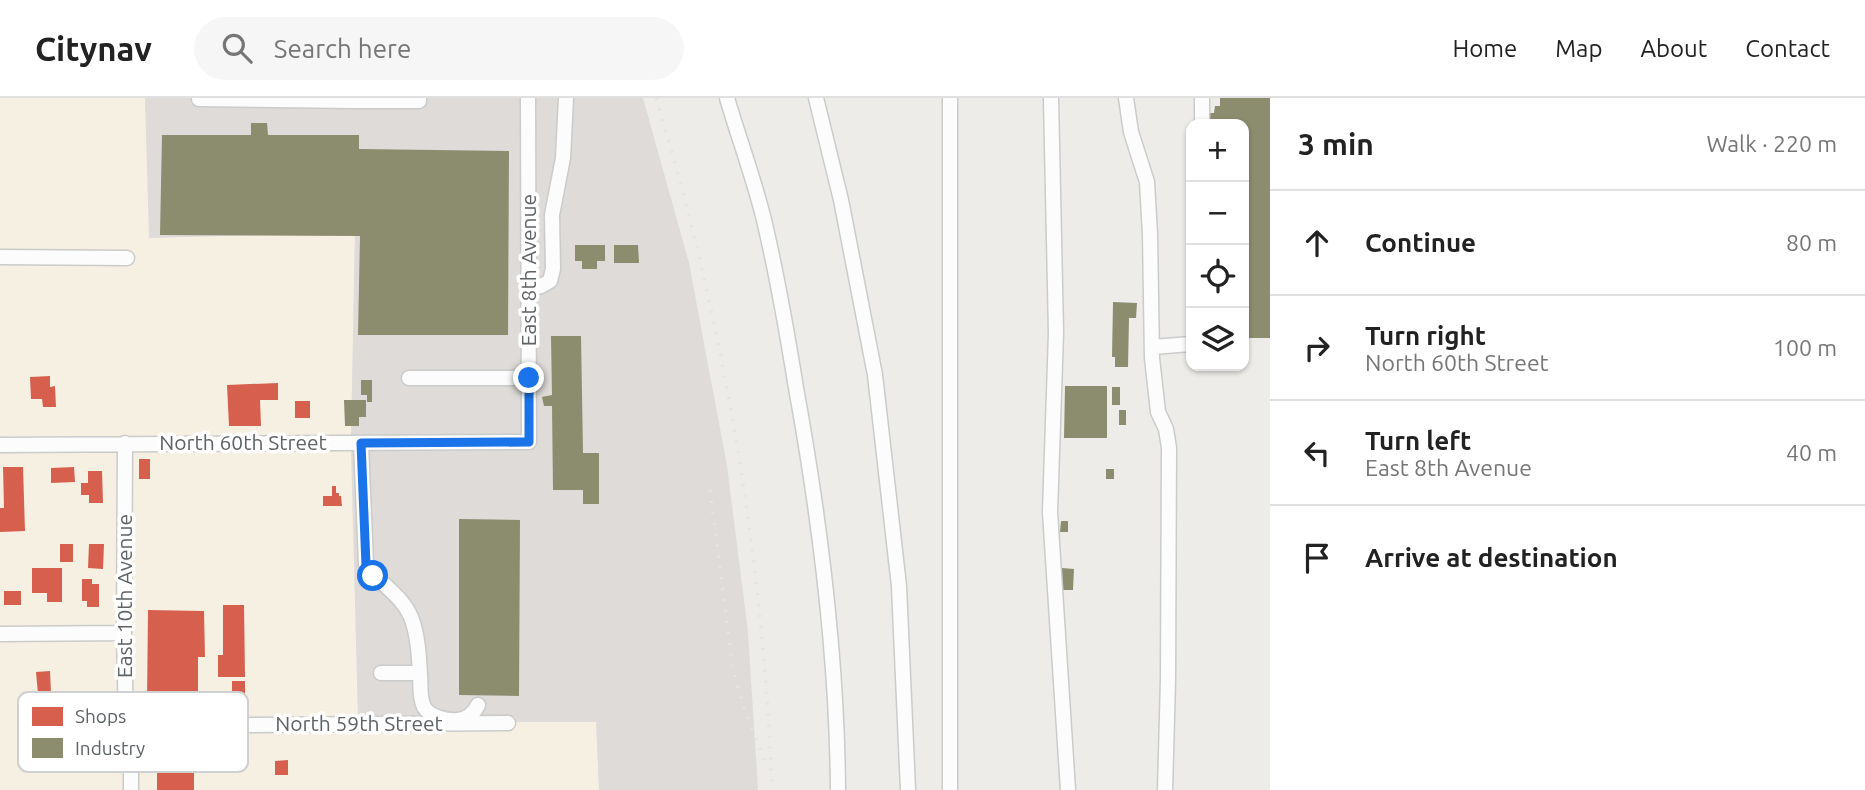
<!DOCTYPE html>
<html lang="en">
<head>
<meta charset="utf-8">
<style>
  :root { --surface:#fff; --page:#f6f6f6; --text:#222; --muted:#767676; --line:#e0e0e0 }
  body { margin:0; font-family:Ubuntu,sans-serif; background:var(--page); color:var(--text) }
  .controls { position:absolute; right:21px; top:21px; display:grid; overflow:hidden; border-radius:14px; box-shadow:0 2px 5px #0004 }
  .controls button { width:63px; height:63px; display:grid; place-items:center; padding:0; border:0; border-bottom:2px solid var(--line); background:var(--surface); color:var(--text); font:35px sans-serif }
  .stop { position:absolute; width:21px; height:21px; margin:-16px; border:5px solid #1a73e8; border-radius:50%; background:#fff }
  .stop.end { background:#1a73e8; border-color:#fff; box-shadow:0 2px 7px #0008 }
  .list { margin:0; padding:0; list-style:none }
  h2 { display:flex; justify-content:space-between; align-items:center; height:91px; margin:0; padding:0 28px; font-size:30px }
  h2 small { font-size:23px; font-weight:400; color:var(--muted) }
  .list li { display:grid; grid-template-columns:46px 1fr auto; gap:21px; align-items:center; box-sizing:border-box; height:105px; padding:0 28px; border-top:2px solid var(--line) }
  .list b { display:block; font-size:26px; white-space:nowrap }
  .list p { margin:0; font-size:23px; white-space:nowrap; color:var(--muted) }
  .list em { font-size:23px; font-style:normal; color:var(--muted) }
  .icon { flex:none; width:38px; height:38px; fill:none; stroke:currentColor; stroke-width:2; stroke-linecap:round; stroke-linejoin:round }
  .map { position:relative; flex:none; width:1270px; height:692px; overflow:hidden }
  header { display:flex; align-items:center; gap:42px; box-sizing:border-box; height:98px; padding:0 35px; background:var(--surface); border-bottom:2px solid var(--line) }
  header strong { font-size:33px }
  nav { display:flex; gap:38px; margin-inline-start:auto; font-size:24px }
  .search { width:490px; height:63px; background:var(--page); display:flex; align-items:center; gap:18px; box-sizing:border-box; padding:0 24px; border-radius:38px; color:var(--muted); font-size:26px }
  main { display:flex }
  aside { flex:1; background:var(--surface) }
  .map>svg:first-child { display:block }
  .commercial { fill:#f6f0e3 }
  .industrial { fill:#dedbd9 }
  .shops { fill:#d6604d }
  .industry { fill:#8c8c6e }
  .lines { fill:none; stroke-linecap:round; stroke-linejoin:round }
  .minor-casing { stroke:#cacbcb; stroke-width:17 }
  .minor { stroke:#fcfcfc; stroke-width:14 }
  .rail { stroke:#e3e4e3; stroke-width:3.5; stroke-dasharray:2 9; stroke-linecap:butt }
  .route { stroke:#1a73e8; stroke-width:9 }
  .labels { text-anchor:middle; stroke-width:7; stroke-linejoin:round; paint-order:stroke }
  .street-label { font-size:21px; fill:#5e6366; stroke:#fff }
  .key { fill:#fff; stroke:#cfd0d1; stroke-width:2 }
  .key-label { font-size:19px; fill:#5e6366 }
</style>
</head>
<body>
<header>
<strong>Citynav</strong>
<div class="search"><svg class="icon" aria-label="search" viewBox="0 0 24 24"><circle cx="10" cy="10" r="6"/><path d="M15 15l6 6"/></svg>Search here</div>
<nav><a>Home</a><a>Map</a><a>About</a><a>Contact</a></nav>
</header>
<main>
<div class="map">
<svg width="1270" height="692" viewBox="0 0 1270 692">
  <rect width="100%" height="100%" fill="#eeece9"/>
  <!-- commercial -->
  <path class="commercial" d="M0,0H145L150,140L355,134L351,339L0,341V165L133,166L134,155L0,153Z
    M351,350L358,621L132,623L130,535L131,351Z
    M119,351L117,529L0,530V352Z
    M117,540L120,633L124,647L125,692H0V542Z
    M514,624H596L599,692H137L134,634L514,631Z"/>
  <!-- industrial -->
  <path class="industrial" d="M145,0H522V338L351,339L355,134L149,140Z
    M535,0H643L689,165L727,368L748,534L758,692H599L596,624H514V620L358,621L351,350L535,349Z"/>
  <!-- shops -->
  <path class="shops" d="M50,278V289L55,288L56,309H43L42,301H31L30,279Z
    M278,285V302H260L261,328H229L227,287Z
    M295,303H310V320H295Z
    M139,361H150V381H139Z
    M3,369H23L25,433L0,434V410H4Z
    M74,369L75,384L51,385V370Z
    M88,373H102L103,405H89V397H81V385H88Z
    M332,388H336V395H339V398H341L342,408H323V398H332Z
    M60,446H73V464H60Z
    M89,446H104L103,471L88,470Z
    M32,470H62V504H47V495H32Z
    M82,481H92V486H99V509H87V503H82Z
    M4,493H21V507H4Z
    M223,507H244L245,579H218V557H223Z
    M148,512L204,513L205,559H198V602L147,603Z
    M50,573L51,595L38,596L36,574Z
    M232,583H245V608H232Z
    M288,662V677H275V663Z
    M157,668L194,669V692H157Z"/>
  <!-- industry -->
  <path class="industry" d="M1220,0H1270V240H1244V26H1210V15H1214L1215,8H1220Z
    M251,25H267L268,37H359V51L509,53L508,237H358L360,138L160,137L162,37H251Z
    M575,147H605V163H597V171H582V163H575Z
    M614,147H638L639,165H614Z
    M1113,204L1137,205L1136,220H1129L1128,269H1115V259H1112Z
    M551,238H581L583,355H599V406H583V392H553L552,308H544L542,299L552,297Z
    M361,282H372V304H367V297H361Z
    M1065,288H1107V340H1064Z
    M1112,289H1120V307H1112Z
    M344,302H366V319H359V328H345Z
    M1119,312H1126V327H1119Z
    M1106,371H1114V381H1106Z
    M459,421L520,422L519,598L459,597Z
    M1061,423H1068V434H1060Z
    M1062,470L1074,471L1073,492H1061Z"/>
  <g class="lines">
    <defs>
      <path id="minor" d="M199,0V1L276,2
        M276,0V2L352,3
        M352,0V3H419V0
        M727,0C739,41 754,81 764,122C777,177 787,234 796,290C820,422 837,557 838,692
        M816,0L841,102L875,277L899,488L908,692
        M950,0V692
        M1051,0L1056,235L1050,414L1068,692
        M1126,0L1131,34L1147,84L1150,136L1152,260L1158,314L1166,331L1169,350L1168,582L1165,692
        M1202,0V26
        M0,159L127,160
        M529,190L541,188L550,183L553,171L552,117L563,60L566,0
        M1152,249L1191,246
        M409,280H529
        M125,345L124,535L126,628L131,646V692
        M361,345L366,466C379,486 401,496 411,519C418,537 419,558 420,577C421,587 419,599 424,609C430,619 447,623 458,622C467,621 474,615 478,607
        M0,347L529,344L528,0
        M0,536L124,535
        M381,575H420
        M126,628L508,625"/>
    </defs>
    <!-- minor casing -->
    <use href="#minor" class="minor-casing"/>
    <!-- minor -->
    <use href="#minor" class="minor"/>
    <!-- rail -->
    <path class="rail" d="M656,0C724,224 763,458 772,692
      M710,392L733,571L742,604L765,664"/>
  </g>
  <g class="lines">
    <!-- route -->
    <path class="route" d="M373,478L366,467L361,345L529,344V280"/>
  </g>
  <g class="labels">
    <!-- street labels -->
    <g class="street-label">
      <text transform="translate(529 172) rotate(-90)" y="7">East 8th Avenue</text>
      <text x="243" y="352">North 60th Street</text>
      <text transform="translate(125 498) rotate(-90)" y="7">East 10th Avenue</text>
      <text x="359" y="633">North 59th Street</text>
    </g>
  </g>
  <!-- legend -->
  <rect x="18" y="594" width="230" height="80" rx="10" class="key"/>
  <rect x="32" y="609" width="31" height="19" fill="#d6604d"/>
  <rect x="32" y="640" width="31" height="20" fill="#8c8c6e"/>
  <g class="key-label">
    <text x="75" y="625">Shops</text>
    <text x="75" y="657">Industry</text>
  </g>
</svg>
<div class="controls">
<button>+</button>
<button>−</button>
<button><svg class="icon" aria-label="locate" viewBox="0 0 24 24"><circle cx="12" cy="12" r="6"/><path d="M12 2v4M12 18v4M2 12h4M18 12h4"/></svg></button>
<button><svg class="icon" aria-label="layers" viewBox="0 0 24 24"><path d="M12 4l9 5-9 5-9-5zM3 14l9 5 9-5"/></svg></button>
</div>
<div class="stop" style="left:373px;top:478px"></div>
<div class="stop end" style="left:529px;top:280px"></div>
</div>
<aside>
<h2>3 min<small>Walk · 220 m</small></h2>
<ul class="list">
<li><svg class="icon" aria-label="ahead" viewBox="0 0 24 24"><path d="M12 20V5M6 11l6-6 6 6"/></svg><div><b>Continue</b></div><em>80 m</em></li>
<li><svg class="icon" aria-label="right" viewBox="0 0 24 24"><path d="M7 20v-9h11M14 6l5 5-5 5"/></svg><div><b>Turn right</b><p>North 60th Street</p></div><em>100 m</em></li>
<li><svg class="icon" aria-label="left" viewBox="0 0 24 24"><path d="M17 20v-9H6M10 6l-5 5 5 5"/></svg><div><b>Turn left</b><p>East 8th Avenue</p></div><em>40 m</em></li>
<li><svg class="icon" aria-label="arrive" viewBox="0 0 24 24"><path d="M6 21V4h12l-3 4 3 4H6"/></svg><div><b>Arrive at destination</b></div></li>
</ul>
</aside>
</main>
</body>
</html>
